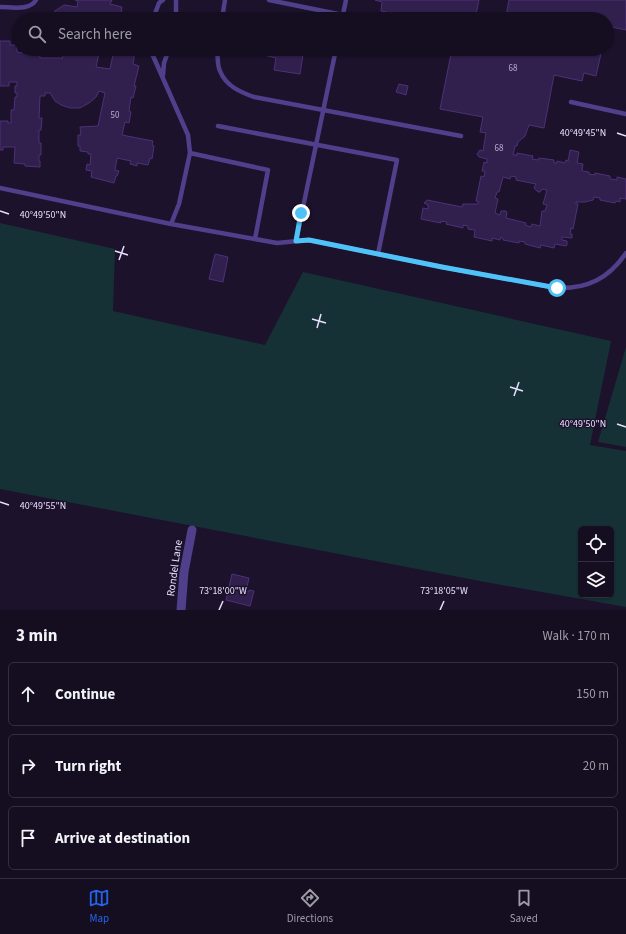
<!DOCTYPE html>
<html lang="en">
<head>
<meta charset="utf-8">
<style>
  :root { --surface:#150e21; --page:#1e172a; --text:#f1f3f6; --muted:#9d9ca5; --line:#342e3f; --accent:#2563eb }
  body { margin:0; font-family:"Source Sans 3",sans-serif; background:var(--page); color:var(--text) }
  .controls { position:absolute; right:12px; bottom:12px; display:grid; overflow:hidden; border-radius:6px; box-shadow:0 1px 3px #0004 }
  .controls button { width:36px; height:36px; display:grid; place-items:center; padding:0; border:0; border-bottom:1px solid var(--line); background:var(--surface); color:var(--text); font:20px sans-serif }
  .stop { position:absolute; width:12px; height:12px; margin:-9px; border:3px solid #4fc3f7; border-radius:50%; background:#fff }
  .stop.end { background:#4fc3f7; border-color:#fff; box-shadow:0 1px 4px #0008 }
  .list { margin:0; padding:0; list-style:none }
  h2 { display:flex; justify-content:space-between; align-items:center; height:52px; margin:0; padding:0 16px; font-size:17px }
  h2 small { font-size:13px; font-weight:400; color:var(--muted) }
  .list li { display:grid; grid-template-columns:26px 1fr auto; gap:12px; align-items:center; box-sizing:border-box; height:64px; margin:0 8px 8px; padding:0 8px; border:1px solid var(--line); border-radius:6px }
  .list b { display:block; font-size:15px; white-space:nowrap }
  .list em { font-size:13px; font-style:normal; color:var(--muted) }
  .icon { flex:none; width:22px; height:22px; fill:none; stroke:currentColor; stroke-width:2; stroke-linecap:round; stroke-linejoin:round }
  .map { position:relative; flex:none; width:626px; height:610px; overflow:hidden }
  .search { position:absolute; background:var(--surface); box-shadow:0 1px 3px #0004; left:12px; right:12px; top:12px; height:44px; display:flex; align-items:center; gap:10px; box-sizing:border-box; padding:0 14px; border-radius:22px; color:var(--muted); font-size:15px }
  .sheet { height:268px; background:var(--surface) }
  nav { display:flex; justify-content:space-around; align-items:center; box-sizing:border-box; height:56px; border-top:1px solid var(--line); background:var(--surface); font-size:11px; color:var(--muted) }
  nav a { display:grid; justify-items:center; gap:2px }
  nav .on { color:var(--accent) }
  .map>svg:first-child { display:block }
  .green { fill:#153136; fill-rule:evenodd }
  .building { fill:#311f4d; stroke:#4d3178; fill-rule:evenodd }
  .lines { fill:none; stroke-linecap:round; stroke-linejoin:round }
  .service { stroke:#503f8a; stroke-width:4.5 }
  .minor { stroke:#503f8a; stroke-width:9 }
  .route { stroke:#4fc3f7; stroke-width:5 }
  .ticks { fill:none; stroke:#e8dffe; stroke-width:1.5 }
  .labels { text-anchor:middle; stroke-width:3; stroke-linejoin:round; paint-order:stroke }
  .number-label { font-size:9px; fill:#baafd2 }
  .street-label { font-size:11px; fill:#e8dffe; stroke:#1c122c }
  .ticks-label { font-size:10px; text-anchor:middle; fill:#e8dffe; stroke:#1c122c; stroke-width:3; stroke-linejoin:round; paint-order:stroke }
</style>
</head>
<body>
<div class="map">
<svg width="626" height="610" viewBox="0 0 626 610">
  <rect width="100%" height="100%" fill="#1c122c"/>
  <!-- green -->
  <path class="green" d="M0,223L115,249L113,311L265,345L303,272L611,341L590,445L626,451V607L485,582L0,489ZM581,529H611V595H581Z
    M626,347V447L598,442Z"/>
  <!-- building -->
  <path class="building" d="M75,0H112L110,4L122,7L120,18L125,19H49L55,11L64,5L77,7L78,1Z
    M375,0H479L475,19H421L381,11L382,2Z
    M509,0H626V30L607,26V19H520L506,16Z
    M0,41H10V45H17V52L22,53V49H39L40,58H61L62,59L63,55L60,54L61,49H100L96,67L110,69L114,50L119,51V49H128L135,51L133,64L139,66L134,86H136L133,98L131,97L129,111L131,112L129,123L125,122L122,135L153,141L152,145L154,146L152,159L150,158L148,165L137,163V166L130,164L131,161L117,158L115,170L119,171L117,176H116L114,183L91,177L92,171L86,170L87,164L90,165L91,154H88V152L80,151V146H78V135H81L80,127L98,126L105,93L99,91L96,97L89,103L80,108H70L61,105L55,101L50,93H45V96H40L39,118H42L41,130H39V143H41V155H39V161H40V167L25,166V164L14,163L15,147H3V150H0V121H8V123H11V110H14L15,97H17V93H15V86H17V82H9V86H0Z
    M265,49H304L300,74L274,70L276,58L264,55Z
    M452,49H602L596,76L584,73L582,81L554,75L544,128L529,125L525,136L518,142L517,146H515L513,155H517V153L533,156L532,159L538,160L539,158L554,160V163H557V161L565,163L566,160L568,161L570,150L579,152L577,163L583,164L582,171L589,172V174L595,175V173L610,176V179L617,180V177L626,179V199L620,198V202L616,201L615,203L600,200V198L594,197L593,200L585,202H576V204H578L573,229L571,228L570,234H572V238L562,237V240L567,241V245L566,246L555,244L554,248L541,245L540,248L525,244V242L519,241V243L503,240V238L501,237L500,240L492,238V241L474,237L475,230L468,229V226L463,225V228L446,224L447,222L441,221V223L421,219L423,208L428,209V205L424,203L427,200L462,207L463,204H478L479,202L476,201L481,176L484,177L485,171H482L484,162L487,163V159L479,157L477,154L480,150L483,151L486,133L480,132L483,117L440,109ZM511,176L516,177V180L536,184L534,188L538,192H540L542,189L547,190L543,204L547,205L545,211H542L540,226L532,224L531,227L525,225L526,223L506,218L507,213L506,211H501L500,215L495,213L498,199L495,198L497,192H499L503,177L510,179Z
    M399,84L408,86L406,95L396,92Z
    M215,254L228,257L223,282L209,279Z
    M232,574L249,578L246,591L249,592V590L254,591L250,606L226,600Z"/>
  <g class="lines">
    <!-- service -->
    <path class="service" d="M269,0L343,15
      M0,7C11,7 30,11 36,0
      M153,19L159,3L163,0
      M176,19V0
      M222,19L225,0
      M342,19L346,0
      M217,49C218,56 217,65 220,71C226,86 240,92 254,97L461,136
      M163,75L164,63L169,49
      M571,102L626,114
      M218,126L397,160L378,254
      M190,153L268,170L255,239
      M0,188L171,224L179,204L190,153L188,135L150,49
      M171,224L277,243L309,240L442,267L557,288C588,289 609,278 626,253
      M296,241L336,49"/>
    <!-- minor -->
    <path class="minor" d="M181,610L184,572L192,530"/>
  </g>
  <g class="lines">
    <!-- route -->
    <path class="route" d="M301,213L296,241L309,240L442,267L557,288"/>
  </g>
  <!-- ticks -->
  <path class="ticks" d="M617,133L626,136M0,211L9,214M115,251L128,255M119,260L124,246M312,319L326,323M317,328L321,314M510,387L523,391M514,396L519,382M617,424L626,427M0,502L9,505M219,610L223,601M440,610L444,601"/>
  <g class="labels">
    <!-- number labels -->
    <g class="number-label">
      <text x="513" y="71">68</text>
      <text x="115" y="118">50</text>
      <text x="499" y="151">68</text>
    </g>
    <!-- street labels -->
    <g class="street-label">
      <text transform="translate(174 568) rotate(-82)" y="4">Rondel Lane</text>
    </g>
  </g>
  <g class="ticks-label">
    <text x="583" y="136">40°49'45"N</text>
    <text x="43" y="218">40°49'50"N</text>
    <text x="583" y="427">40°49'50"N</text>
    <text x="43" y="509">40°49'55"N</text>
    <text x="223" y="594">73°18'00"W</text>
    <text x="444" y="594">73°18'05"W</text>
  </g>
</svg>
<div class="controls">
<button><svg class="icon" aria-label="locate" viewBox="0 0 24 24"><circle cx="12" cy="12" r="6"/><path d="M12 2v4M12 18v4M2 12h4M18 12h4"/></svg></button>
<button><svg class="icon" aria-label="layers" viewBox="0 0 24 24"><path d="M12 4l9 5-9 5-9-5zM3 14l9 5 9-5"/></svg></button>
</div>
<div class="stop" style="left:557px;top:288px"></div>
<div class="stop end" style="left:301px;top:213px"></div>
<div class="search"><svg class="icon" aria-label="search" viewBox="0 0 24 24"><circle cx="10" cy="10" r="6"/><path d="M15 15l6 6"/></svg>Search here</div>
</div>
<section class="sheet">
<h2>3 min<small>Walk · 170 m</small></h2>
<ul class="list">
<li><svg class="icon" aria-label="ahead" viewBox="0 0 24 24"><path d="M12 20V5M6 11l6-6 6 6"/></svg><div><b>Continue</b></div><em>150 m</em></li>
<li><svg class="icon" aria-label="right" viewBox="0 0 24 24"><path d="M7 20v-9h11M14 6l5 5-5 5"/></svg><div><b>Turn right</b></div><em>20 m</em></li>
<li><svg class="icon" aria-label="arrive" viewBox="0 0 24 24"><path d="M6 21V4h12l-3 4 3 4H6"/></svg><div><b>Arrive at destination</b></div></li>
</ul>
</section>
<nav>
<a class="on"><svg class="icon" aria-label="map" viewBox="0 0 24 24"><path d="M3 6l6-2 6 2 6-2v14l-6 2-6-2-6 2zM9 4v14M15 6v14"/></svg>Map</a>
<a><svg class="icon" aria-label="directions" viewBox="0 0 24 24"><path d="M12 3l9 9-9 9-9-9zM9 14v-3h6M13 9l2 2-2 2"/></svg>Directions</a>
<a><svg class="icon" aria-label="saved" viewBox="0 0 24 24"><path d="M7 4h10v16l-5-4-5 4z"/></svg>Saved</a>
</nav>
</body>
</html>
